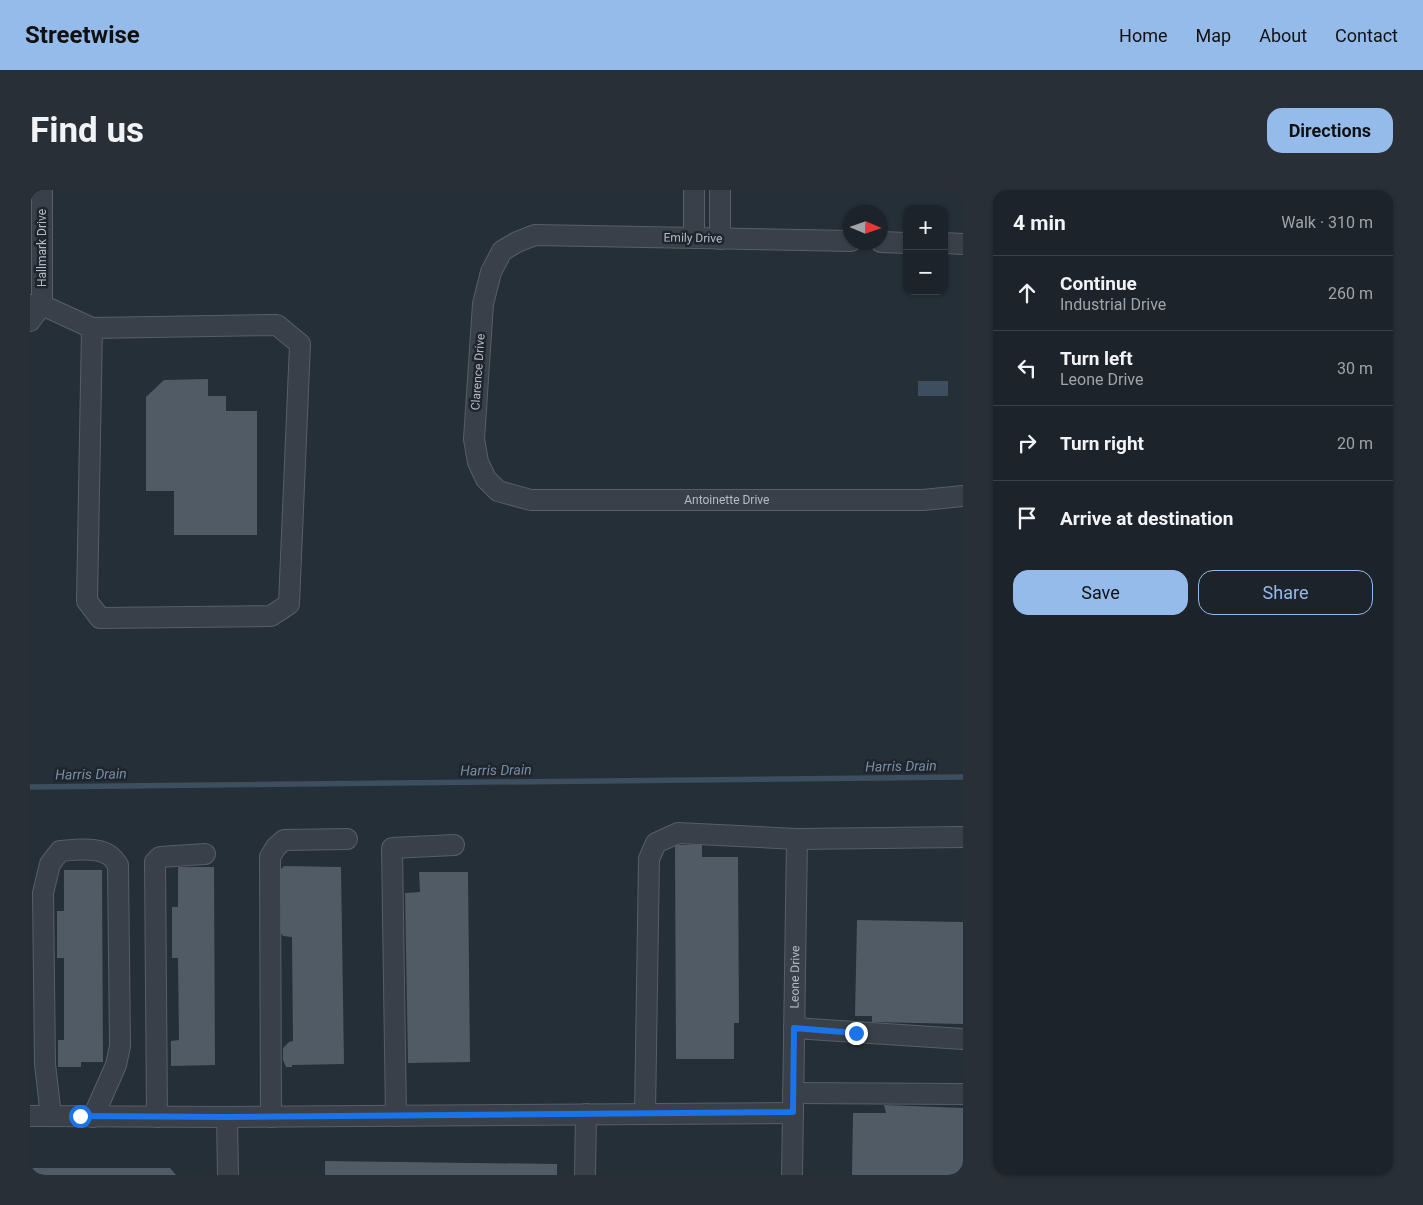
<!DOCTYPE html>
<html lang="en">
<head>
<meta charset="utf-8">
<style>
  :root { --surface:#1c232a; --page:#292f36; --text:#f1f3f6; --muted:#a0a4a8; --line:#3a4047; --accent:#94bbea }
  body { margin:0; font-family:Roboto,sans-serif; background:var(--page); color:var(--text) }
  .controls { position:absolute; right:15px; top:15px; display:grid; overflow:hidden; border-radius:10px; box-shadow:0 1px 4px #0004 }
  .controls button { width:45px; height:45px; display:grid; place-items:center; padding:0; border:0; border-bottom:1px solid var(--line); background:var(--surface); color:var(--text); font:25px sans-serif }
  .compass { position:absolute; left:813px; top:15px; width:45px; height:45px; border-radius:50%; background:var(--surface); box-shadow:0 1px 4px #0004; rotate:92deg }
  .stop { position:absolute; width:15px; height:15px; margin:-11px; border:4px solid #1a73e8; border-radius:50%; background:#fff }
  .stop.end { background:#1a73e8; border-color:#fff; box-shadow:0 1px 5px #0008 }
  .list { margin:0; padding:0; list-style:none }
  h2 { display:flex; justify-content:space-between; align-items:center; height:65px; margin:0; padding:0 20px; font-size:21px }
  h2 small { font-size:16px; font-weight:400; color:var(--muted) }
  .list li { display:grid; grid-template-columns:32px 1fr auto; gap:15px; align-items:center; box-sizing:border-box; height:75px; padding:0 20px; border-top:1px solid var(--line) }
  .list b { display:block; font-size:19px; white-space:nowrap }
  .list p { margin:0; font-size:16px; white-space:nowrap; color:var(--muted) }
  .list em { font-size:16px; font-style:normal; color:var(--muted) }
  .actions { display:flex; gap:10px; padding:15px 20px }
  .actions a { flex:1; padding:11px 0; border:1px solid var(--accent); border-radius:15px; text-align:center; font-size:18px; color:var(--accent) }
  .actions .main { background:var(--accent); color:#111 }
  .icon { flex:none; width:28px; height:28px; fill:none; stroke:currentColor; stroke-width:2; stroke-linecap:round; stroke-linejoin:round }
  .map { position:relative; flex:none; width:933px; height:985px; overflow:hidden; border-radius:15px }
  header { display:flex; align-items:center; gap:30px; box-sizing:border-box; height:70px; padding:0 25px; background:var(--accent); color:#111 }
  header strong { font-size:24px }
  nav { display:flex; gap:28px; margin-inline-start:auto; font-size:18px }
  .intro { display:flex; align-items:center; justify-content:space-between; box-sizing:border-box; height:120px; padding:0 30px }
  h1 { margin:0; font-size:35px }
  .button { padding:12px 22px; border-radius:15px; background:var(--accent); color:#111; font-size:18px; font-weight:700 }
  main { display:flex; gap:30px; padding:0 30px }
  aside { flex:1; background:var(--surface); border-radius:15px; box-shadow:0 1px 4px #0004 }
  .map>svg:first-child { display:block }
  .water { fill:#3d4e5f }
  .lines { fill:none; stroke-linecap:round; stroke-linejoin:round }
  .stream { stroke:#3d4e5f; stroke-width:5.5 }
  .building { fill:#515b66 }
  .minor-casing { stroke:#575e66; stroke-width:22 }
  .minor { stroke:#394049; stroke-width:20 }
  .route { stroke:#1a73e8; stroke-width:6 }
  .labels { text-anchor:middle; stroke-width:5; stroke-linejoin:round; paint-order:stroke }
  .street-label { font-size:12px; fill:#b4bbc4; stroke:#1e252d }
  .water-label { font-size:14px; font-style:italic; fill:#788ea4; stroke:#1e252d }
</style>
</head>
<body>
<header>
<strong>Streetwise</strong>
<nav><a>Home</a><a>Map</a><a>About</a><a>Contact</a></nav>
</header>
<div class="intro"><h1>Find us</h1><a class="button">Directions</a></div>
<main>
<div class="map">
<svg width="933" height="985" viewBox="0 0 933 985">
  <rect width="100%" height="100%" fill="#252f38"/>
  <!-- water -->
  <path class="water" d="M888,191H918V206H888Z"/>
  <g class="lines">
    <!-- stream -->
    <path class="stream" d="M0,597L933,587"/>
  </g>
  <!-- building -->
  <path class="building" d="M178,189V206H196V221H227V345H144V301H116V207L134,190Z
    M645,655H672V667H708L709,833H704V869H646Z
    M254,676L311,677L314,874L262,875V877H256L253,870V858L259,852L263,851L262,747L253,746L250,742V680Z
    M148,677H184L185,875L141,876V851L149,850L148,768H142V717H148Z
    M34,680H72L73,872H51V877H28V850H34V768H27V721H34Z
    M389,682H438L440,872L378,873L375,703L390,702Z
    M827,730L933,732V834L842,832V826H825Z
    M854,915L933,918V985H822L823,923H856Z
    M295,971L527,974V985H295Z
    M0,978H140L146,985H0Z"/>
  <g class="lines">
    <defs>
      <g id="minor">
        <path d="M12,0V115L62,138L247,135L270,154L259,414L241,426L70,428L57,411L62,138"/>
        <path d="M690,0V49"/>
        <path d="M664,48V0"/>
        <path id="s1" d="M821,51L505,45L487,52L472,61L461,82L453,114L444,249L448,272L456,289L468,301L501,310H893L933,306"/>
        <path d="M851,52L877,53"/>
        <path d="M914,53L933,54"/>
        <path d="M0,115H12L0,131"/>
        <path d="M764,838L933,849"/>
        <path d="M763,903L933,904"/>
        <path d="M615,924L619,669L626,653L648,643L767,649L933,647"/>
        <path d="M0,926L197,927L763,923"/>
        <path d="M21,926L15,874L13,703L20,674L30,661C42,660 66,657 77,664C82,666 85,671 88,675L90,856L86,875L63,927"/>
        <path d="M366,926L362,658L424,655"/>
        <path d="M127,927L125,672L130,667L175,664"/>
        <path d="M197,927L198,985"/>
        <path d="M241,927L240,667L246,657L254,650L317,649"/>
        <path d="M555,985L556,924"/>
        <path id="s2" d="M762,985L767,649"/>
      </g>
    </defs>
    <!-- minor casing -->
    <use href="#minor" class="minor-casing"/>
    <!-- minor -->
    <use href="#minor" class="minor"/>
  </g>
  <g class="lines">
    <!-- route -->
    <path class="route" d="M50,926L197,927L763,922L764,838L826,843"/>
  </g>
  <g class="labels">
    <!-- street labels -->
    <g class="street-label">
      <text transform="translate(663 48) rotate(1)" y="4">Emily Drive</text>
      <text transform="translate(12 58) rotate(-90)" y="4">Hallmark Drive</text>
      <text transform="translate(448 182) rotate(-86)" y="4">Clarence Drive</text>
      <text dy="4" stroke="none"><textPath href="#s1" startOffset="834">Antoinette Drive</textPath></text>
      <text dy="4" stroke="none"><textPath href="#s2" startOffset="198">Leone Drive</textPath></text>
    </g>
    <!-- water labels -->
    <g class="water-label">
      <text transform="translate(871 576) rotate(-1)" y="5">Harris Drain</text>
      <text transform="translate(466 580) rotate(-1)" y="5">Harris Drain</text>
      <text transform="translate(61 584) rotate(-1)" y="5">Harris Drain</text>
    </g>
  </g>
</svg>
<div class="controls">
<button>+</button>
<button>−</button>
</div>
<svg class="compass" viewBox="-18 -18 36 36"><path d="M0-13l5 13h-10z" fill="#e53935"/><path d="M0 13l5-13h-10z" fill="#a0a4a8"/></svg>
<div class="stop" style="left:50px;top:926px"></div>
<div class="stop end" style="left:826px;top:843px"></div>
</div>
<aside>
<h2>4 min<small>Walk · 310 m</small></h2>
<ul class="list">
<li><svg class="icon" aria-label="ahead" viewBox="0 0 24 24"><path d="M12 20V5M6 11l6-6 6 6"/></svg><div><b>Continue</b><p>Industrial Drive</p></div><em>260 m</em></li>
<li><svg class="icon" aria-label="left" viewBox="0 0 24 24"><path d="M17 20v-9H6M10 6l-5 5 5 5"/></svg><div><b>Turn left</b><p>Leone Drive</p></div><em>30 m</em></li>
<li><svg class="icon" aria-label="right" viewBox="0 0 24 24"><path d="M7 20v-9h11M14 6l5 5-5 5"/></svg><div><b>Turn right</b></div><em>20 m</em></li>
<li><svg class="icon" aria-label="arrive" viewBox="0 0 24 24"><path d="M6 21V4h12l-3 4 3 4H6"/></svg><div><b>Arrive at destination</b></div></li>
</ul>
<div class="actions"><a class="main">Save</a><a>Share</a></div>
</aside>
</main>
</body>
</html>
